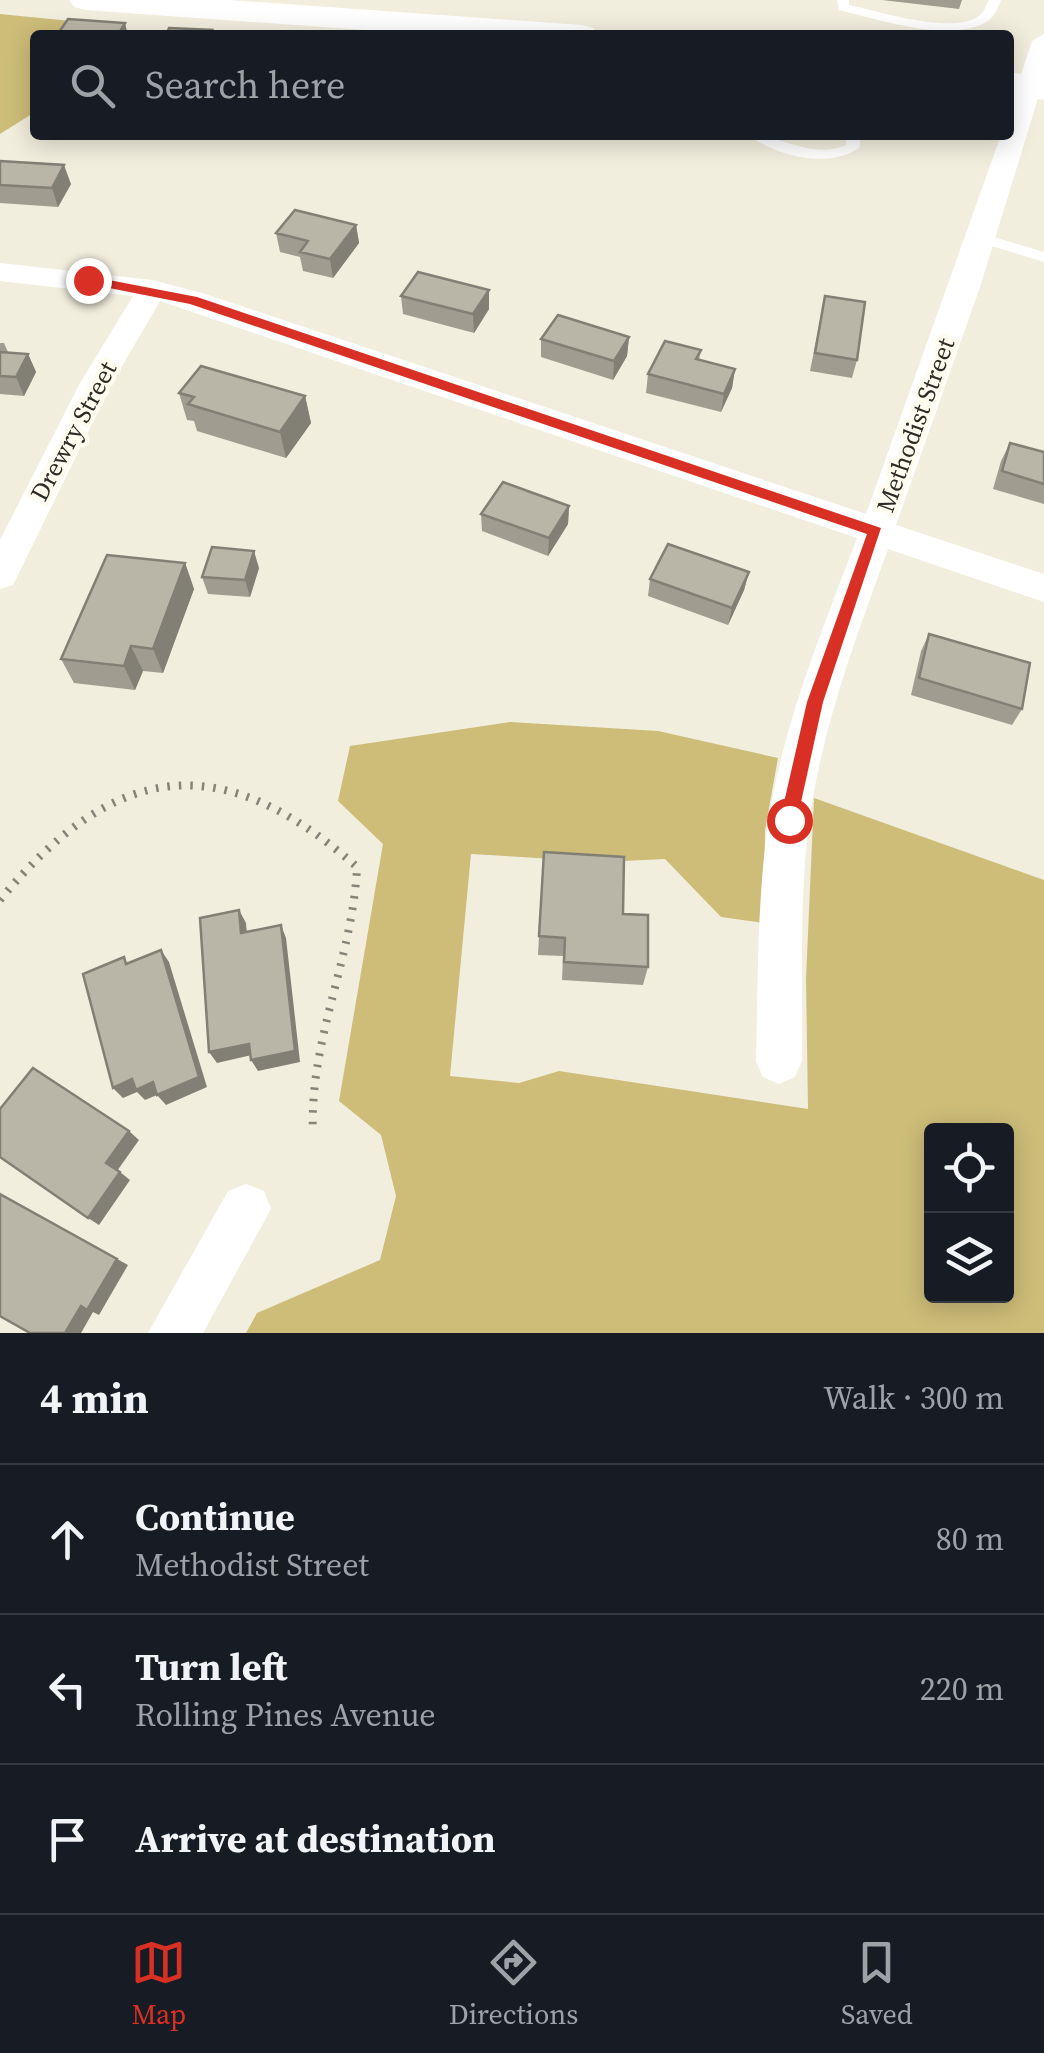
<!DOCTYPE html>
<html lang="en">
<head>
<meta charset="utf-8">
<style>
  :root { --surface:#171b24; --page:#242831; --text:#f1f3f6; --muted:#9ea1a6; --line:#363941; --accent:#d93025 }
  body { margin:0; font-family:"Source Serif 4",serif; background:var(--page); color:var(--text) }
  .controls { position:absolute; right:30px; bottom:30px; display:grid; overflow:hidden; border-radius:10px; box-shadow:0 5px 25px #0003 }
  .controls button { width:90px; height:90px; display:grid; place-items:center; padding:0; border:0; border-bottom:2px solid var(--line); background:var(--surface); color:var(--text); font:50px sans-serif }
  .stop { position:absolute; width:30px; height:30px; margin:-22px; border:8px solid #d93025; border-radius:50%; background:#fff }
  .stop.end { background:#d93025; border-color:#fff; box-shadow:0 2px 10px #0008 }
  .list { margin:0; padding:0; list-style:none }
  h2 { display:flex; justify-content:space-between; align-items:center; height:130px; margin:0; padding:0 40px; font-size:42px }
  h2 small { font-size:32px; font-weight:400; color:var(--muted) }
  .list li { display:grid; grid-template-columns:65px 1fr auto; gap:30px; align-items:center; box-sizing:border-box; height:150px; padding:0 40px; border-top:2px solid var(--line) }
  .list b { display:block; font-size:38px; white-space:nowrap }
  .list p { margin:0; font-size:32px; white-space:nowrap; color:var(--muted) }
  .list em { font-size:32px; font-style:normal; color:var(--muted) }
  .icon { flex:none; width:55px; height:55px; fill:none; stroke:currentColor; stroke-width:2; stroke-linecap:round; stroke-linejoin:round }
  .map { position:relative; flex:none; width:1044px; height:1333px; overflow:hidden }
  .search { position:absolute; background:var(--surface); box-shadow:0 5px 25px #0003; left:30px; right:30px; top:30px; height:110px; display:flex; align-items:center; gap:25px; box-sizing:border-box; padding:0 35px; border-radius:10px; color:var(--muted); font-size:38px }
  .sheet { height:580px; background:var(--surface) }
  nav { display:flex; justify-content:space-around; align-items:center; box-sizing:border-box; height:140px; border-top:2px solid var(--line); background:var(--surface); font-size:28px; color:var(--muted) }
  nav a { display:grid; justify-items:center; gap:5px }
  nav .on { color:var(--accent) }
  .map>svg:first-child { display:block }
  .forest { fill:#cdbd79; fill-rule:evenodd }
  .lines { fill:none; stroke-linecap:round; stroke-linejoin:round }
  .path { stroke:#868479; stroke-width:8; stroke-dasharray:2.5 9; stroke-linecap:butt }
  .lane { fill:#fff; fill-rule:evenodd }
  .street { fill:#fff; fill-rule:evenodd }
  .primary { fill:#fff; fill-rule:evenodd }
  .wall { fill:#a09d90 }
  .shaded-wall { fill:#827f75 }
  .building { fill:#bab6a7; stroke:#827f75; stroke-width:2.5 }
  .route { fill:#d93025 }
  .labels { text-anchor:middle; stroke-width:9; stroke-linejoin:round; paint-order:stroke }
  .street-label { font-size:25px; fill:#2c2b25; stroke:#fffcef }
</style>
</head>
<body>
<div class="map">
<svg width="1044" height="1333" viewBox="0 0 1044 1333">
  <rect width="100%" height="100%" fill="#f2eede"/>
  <!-- forest -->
  <path class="forest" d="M0,14L81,22L71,35H35V112L0,134Z
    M510,722L658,731L778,758L765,830L764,923L721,917L665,859L603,862L471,854L450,1076L519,1083L559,1071L808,1109L806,978L814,798L1044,880V1333H246L257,1313L380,1260L396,1196L381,1135L339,1101L383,844L338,801L350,746ZM932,1130H1006V1296H932Z"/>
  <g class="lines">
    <!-- path -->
    <path class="path" d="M0,900C113,763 219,745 357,867C353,957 309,1041 313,1132"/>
    <!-- lane -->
    <path class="lane" d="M837,0H849V5C878,11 958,37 981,14C984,12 987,3 989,0H1001C998,8 995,15 989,20C954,45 877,19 839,10Z
      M748,135C783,135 811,160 846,145V135H860V147C830,170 776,156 748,135Z
      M980,233L1044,252V262L975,241V235Z"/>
    <!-- street -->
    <path class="street" d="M1044,34V79L980,287L896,525L1044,574V602L888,549C856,638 822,727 809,822C799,901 803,982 802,1061L795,1077L779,1084L763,1077L756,1061C758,982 757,902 768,823C783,724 822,631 857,538L160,301L111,385L13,585L0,589V540L79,385L133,296L0,281V263L152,280L202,293L866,514L1001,135H1009V111L1032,41Z
      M246,1184L264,1191L271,1209L203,1333H148L228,1191Z"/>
    <!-- primary -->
    <path class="primary" d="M69,0H229L581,25L593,28L598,35H436L86,10L74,7Z
      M1009,72L1044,78V100L1009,94Z"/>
  </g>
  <!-- wall -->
  <path class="wall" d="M882,0H962L959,9Z
    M0,161L71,184L58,207L0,203Z
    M356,225L359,243L333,278L303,271L300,257L280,252L276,233Z
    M401,296L489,309L474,333L403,314Z
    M825,296L857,360L852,378L810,371Z
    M629,337L627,356L613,380L541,357V339Z
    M0,343H4L8,352L28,354L36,372L24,396L0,394Z
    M701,350L699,360L735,369L732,388L721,412L646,393L648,374Z
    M179,393L305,396L311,423L286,458L197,431L194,421L187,420Z
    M1010,443L1044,452V504L993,489L1001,461Z
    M569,506L568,524L548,556L482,531L481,514Z
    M185,563L194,589L163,673L143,671L135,690L74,683L61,659Z
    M259,568L250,597L208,594L202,577Z
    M749,572L744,590L728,625L648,596L650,579Z
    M929,634L1022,709L1012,725L911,695L921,651Z
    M623,914L648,967L643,985L562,980L563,956L538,955L539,936Z"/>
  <!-- shaded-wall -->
  <path class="shaded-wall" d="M125,23L128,35H118Z
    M64,165L71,184L58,207L52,188Z
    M356,225L359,243L333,278L330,259Z
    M489,290V309L474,333L473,314Z
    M629,337L627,356L613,380L614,361Z
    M28,354L36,372L24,396L16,377Z
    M735,369L732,388L721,412L724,394Z
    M305,396L311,423L286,458L280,432Z
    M569,506L568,524L548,556L549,538Z
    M254,551L259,568L250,597L245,580Z
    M185,563L194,589L163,673L153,649Z
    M749,572L744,590L728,625L732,608Z
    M131,646L143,671L135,690L124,666Z
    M239,910L246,923L248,946L241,933Z
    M281,925L286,938L300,1062L258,1071L251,1060Z
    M161,950L169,962L207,1087L166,1105L157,1095L145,1100L137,1092L123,1098L113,1088Z
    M249,1044L256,1054L217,1063L209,1052Z
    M129,1131L139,1140L117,1171L106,1163Z
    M120,1172L130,1180L99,1225L88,1218Z
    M117,1259L128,1265L99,1315L93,1312L81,1333H65L81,1306Z"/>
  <!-- building -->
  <path class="building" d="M68,19L125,23L118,35H57Z
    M169,28L212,30L209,35H166Z
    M0,161L64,165L52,188L0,185Z
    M295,210L356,225L330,259L300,252L308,241L276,233Z
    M418,272L489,290L473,314L401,296Z
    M825,296L865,302L857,360L815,353Z
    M558,315L629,337L614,361L541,339Z
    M665,341L701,350L696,359L735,369L724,394L648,374Z
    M0,352L28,354L16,377L0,376Z
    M201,366L305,396L280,432L188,404L194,397L179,393Z
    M1010,443L1044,452V484L1002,471Z
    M503,482L569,506L549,538L481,514Z
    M668,544L749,572L732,608L650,579Z
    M212,547L254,551L245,580L202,577Z
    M107,555L185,563L153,649L131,646L124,666L61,659Z
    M929,634L1030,663L1022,709L919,678Z
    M544,852L624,857L623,914L648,915V967L564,962L565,938L539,936Z
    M239,910L241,933L281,925L295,1051L251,1060L249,1044L209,1052L200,918Z
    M161,950L199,1077L157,1095L153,1082L136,1090L132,1079L113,1088L83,974L124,957L126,964Z
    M33,1068L129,1131L106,1163L120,1172L88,1218L0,1157V1109Z
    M0,1194L117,1259L87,1310L81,1306L65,1333H30L0,1316Z"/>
  <!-- route -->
  <path class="route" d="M88,276L197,297L881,528L823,702L796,825L789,827L780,820L807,702L867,534L190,304L84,283Z"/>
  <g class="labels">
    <!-- street labels -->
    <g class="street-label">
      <text transform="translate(915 425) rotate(-70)" y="9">Methodist Street</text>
      <text transform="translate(73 431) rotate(-62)" y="9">Drewry Street</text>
    </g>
  </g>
</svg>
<div class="controls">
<button><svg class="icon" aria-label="locate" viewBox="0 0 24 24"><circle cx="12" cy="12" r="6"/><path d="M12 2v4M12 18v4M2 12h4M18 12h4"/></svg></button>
<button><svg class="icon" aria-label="layers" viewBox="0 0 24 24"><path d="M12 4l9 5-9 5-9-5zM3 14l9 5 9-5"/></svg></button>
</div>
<div class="stop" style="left:789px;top:820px"></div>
<div class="stop end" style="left:88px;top:280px"></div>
<div class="search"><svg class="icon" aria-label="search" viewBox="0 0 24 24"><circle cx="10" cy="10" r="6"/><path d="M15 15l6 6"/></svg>Search here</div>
</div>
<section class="sheet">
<h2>4 min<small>Walk · 300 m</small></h2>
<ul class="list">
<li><svg class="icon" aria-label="ahead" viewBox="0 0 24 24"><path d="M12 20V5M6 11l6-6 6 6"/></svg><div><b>Continue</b><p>Methodist Street</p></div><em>80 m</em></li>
<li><svg class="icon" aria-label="left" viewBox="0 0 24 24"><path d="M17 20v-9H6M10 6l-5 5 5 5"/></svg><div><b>Turn left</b><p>Rolling Pines Avenue</p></div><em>220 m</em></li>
<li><svg class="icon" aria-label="arrive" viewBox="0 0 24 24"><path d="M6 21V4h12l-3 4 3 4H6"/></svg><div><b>Arrive at destination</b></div></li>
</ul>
</section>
<nav>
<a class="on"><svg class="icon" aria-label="map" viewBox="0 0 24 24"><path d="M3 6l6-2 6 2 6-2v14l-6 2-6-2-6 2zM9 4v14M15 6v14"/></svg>Map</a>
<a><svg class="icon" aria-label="directions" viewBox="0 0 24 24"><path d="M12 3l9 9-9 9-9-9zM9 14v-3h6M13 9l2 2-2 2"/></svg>Directions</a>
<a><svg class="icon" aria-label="saved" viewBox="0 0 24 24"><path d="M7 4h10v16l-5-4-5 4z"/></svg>Saved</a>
</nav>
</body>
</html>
